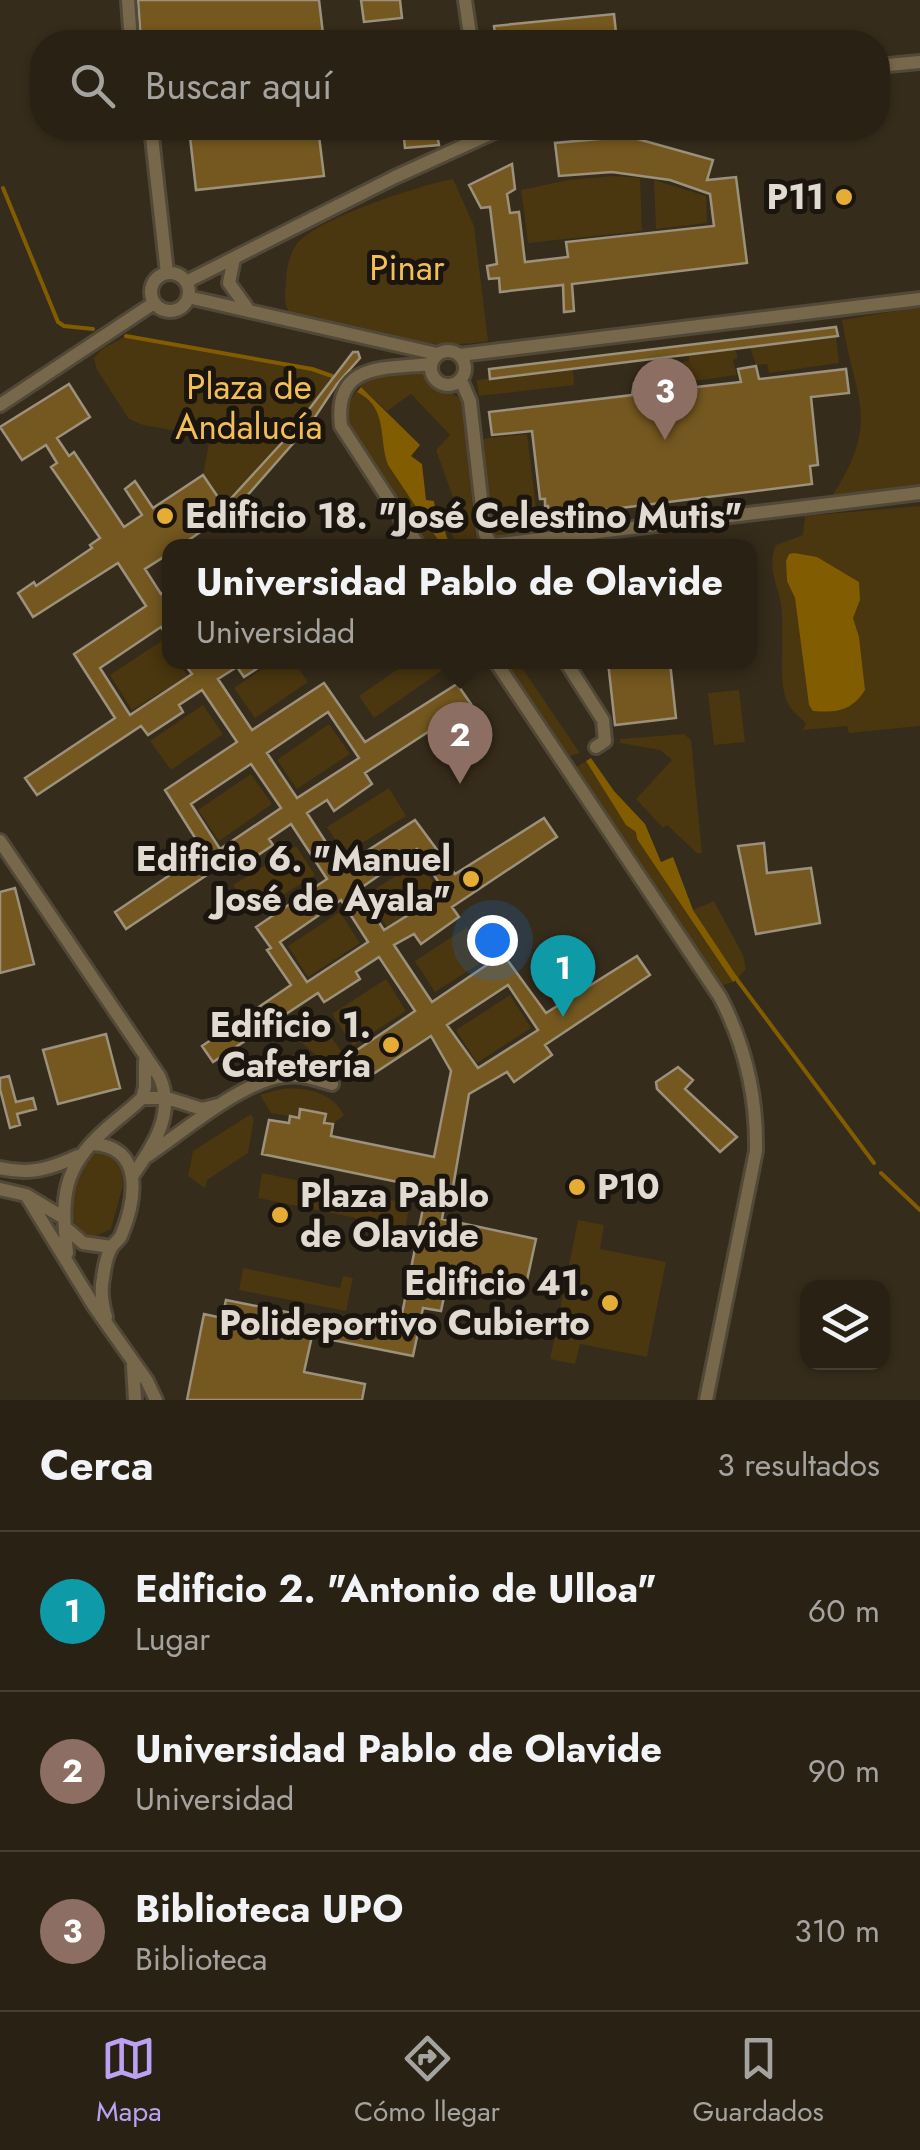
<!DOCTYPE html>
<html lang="es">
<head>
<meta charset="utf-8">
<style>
  :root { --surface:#282114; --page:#342e22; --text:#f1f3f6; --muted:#a5a3a0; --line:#443e34; --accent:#bca0f2 }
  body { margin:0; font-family:Jost,sans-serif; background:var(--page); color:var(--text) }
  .controls { position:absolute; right:30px; bottom:30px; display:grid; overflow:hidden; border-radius:20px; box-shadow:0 2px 8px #0004 }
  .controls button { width:90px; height:90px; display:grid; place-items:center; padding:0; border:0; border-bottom:2px solid var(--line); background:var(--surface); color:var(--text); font:50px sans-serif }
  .you { position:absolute; left:492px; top:940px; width:35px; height:35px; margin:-25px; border:8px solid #fff; border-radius:50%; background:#1a73e8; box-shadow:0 0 0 15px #1a73e833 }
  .badge { display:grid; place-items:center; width:65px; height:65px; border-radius:50%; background:var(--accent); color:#fff; font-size:32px; font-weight:700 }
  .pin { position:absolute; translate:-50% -82px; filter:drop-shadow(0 2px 5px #0008) }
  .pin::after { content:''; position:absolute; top:52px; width:35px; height:30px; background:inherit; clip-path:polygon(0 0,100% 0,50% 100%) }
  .popup { position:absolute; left:162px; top:539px; width:595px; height:130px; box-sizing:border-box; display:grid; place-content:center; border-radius:20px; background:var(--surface); filter:drop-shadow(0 2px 8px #0005); font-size:32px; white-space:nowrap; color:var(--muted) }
  .popup b { font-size:38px; color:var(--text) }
  .popup::after { content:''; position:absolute; left:50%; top:100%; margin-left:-20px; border:20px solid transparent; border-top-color:var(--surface) }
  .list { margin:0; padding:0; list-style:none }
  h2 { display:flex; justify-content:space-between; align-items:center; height:130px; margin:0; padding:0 40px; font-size:42px }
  h2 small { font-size:32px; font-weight:400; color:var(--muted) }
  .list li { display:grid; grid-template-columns:65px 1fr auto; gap:30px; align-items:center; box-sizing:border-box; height:160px; padding:0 40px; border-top:2px solid var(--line) }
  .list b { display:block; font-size:38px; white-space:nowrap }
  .list p { margin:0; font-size:32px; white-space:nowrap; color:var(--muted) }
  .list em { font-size:32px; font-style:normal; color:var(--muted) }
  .icon { flex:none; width:55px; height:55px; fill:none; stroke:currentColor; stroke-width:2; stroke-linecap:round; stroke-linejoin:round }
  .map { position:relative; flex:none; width:920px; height:1400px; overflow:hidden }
  .search { position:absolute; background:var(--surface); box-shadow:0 2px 8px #0004; left:30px; right:30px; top:30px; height:110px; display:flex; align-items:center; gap:25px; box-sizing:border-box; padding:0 35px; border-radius:40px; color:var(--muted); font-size:38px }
  .sheet { height:610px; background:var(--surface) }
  nav { display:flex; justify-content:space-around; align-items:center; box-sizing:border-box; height:140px; border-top:2px solid var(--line); background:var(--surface); font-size:28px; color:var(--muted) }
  nav a { display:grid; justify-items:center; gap:5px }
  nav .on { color:var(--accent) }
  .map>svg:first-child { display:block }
  .green { fill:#4a360f }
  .water { fill:#815c00 }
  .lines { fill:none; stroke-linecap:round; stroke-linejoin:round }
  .stream { stroke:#815c00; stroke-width:4 }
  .building { fill:#75581f; stroke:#9c917c; stroke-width:2.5; fill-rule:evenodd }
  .minor-casing { stroke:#514838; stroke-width:18 }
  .minor { stroke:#78684b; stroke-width:12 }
  .poi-dot { fill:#e5ad36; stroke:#1a150e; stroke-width:4 }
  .labels { text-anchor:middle; stroke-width:10; stroke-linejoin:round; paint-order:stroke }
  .poi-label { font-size:35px; font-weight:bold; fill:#e1dad0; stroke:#1a150e; text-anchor:end }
  .park-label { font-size:35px; fill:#f3be58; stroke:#1a150e }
</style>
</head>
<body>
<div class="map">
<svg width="920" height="1400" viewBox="0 0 920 1400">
  <rect width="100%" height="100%" fill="#362c1b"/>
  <!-- green -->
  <path class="green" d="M613,176L640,178L642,231L528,243L521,190L568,180Z
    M453,179L474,226L488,341C421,353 354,329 289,312C283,302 285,293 286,282C286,270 289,255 296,245C315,219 420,185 453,179Z
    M654,180L706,196L707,223L656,229Z
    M920,307V488L831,498C882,419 855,402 842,320Z
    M126,336L312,369L334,378L290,434L224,506L203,475L210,437L143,425L129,419L97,370L94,358L102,349Z
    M836,337L839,363L769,373L767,364L756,365L750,347Z
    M735,349L738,358L733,360L737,375L687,382L681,371L684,361L689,362V355Z
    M573,369L574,385L479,396L477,380Z
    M422,370C435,395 447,385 463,402L475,533L481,546H456L447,520L459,514L436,450L450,435L411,394L387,411L360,386L371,379L370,375Z
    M356,391C391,410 377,436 388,465L442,546H428L351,430L345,410Z
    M527,434L536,507H544L546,518L612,511L614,523L496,537L481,439Z
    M920,506V726L849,733L847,726L803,730L806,723C798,716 790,710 786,699C778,678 785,631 781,605C778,582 766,570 776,545L803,535L805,516Z
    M163,640L170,650V662H178L188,676L132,710L110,675Z
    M272,662H294L308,682L255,718L234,688Z
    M408,662H454L374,718L359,696Z
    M502,662H518L580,753L566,757Z
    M739,690L745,742L714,745L708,693Z
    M203,705L223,734L171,770L150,741Z
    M329,724L350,754L297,789L277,760Z
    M684,734L691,740L702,853H697L667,825L663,828L636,799L672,760L660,750L620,743V739Z
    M586,761L636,832L637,839L733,982L720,986L577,774L575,768Z
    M251,774L272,804L219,841L198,810Z
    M389,788L406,816L344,854L327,827Z
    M296,846L315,875L251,915L233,885Z
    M419,861L440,892L387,927L366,895Z
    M714,901L743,955L746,969L738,978L693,910Z
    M340,912L360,943L308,977L288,946Z
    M467,927L488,958L435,992L415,961Z
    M386,979L406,1011L353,1046L332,1014Z
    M510,995L531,1028L477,1063L456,1030Z
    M314,1014L342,1052L330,1062L322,1061L288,1030Z
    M281,1089C306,1087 332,1092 344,1115L333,1124L324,1123L325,1114L300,1109L299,1118L271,1113L260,1095Z
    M251,1114L254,1119L248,1153L207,1180L205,1188L188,1176L193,1151Z
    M103,1151L121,1164L123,1185L111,1229L92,1238C56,1224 68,1159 103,1151Z
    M262,1173L410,1204L403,1237L356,1227V1218L258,1198Z
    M578,1220L604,1225L600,1249L666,1262L647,1357L580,1344L575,1364L550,1359Z
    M243,1268L340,1288L343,1276L353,1278L346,1311L239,1290Z"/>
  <!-- water -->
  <path class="water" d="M361,387L420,445L411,456L422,464L426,500L434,501L438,530L444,529L450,546H442L388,465C378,439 389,408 357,392Z
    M794,553L817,557L859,582L860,600L853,618L859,637L865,690C852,711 836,713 813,711L809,705L795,598L787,581L786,561L789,554Z
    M591,758L614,791L645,824L661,862L673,857L693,910L738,978L733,982L637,839L636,832L626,825L586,761Z"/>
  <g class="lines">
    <!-- stream -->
    <path class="stream" d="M3,188L58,322L64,326L93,329
      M126,336L312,369L332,376
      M735,977L874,1163
      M881,1173L920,1210"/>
  </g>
  <!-- building -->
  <path class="building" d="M138,0H319L323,34L255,42H141Z
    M361,0H400L402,18L364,22Z
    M614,14L617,42H496L494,26Z
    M189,128H318L324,176L196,190Z
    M403,128H436L439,145L405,148Z
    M609,131L713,160L707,180L736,177L747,263L572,284L574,311L564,312L563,285L500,292L499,278L489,279L487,266L497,264L490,207L481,208L469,185L512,164L515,189L507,194L510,213L519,212L525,262L568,257L566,242L714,226L710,194L670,180L612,172L559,176L555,143L609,138Z
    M836,327L838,336L490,379L489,369Z
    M353,352H358L360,358L337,384L311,423L238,506L180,546H170V553L145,569L161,594L170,588V641L161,627L100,668L130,715L192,674L183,662H267L244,677L237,667L218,679L252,730L324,683L365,742L457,684L471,704L365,773L372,784L334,811L327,800L307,813L342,867L415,820L455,874L544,818L557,837L452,907L459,917L421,944L414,934L394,945L432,1002L503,954L546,1013L637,956L650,975L545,1045L552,1055L514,1082L507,1072L469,1094L452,1193L447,1192L442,1219L536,1239L524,1294L448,1278L441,1311L423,1308L413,1356L312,1336L304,1372L365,1384L362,1400H187L204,1314L222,1318L226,1300L398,1334L427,1188L262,1154L269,1120L289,1123L290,1116L299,1118L300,1109L326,1114L324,1123L333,1124L331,1136L434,1157L451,1071L431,1036L367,1078L351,1054L415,1011L379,957L356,972L360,979L329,999L324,1002L318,993L213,1062L202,1046L291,985L267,950L271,948L256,927L327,879L291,824L269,839L273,845L242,866L238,868L231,859L126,929L115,912L204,852L165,790L237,742L202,690L179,705L183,712L148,735L141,726L37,795L25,778L115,718L74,654L146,606L118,563L33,617L18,593L34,582L36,586L92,548L90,545L100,538L51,467L57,463L46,445L22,460L0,427L69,384L90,417L57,438L69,456L74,452L124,527L142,515L125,489L135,481L153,508L203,475L224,506L290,434ZM328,712L359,758L297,798L267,753ZM251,764L281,808L220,849L191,804ZM417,849L445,892L384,930L358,890ZM341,900L368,942L307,982L280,942ZM508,985L538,1030L478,1068L447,1025Z
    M756,366L759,379L846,369L849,393L811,397L818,465L810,466L812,484L549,517L548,506H545V499H540L532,431L492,435L489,412L632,395L634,383L670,386L669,390L741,382L738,369Z
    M608,662H670L676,718L615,725Z
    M764,843L767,873L811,868L820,923L756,934L738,846Z
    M15,888L34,964L0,973V892Z
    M106,1034L120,1088L58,1104L43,1050Z
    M678,1067L693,1080L685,1089L737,1137L720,1152L657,1089L656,1082Z
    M9,1076L16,1102L33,1098L36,1109L17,1114L20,1125L10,1128L0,1089V1078Z"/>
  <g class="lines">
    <defs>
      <path id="minor" d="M128,0L131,42
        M465,0L471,42
        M878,66L920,62
        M151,128L167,273
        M234,258L229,283L247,308
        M151 292a19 19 0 1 1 38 0a19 19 0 1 1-38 0Z
        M186,282L395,177L503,128
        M188,297L437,354
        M431 368a17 17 0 1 1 34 0a17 17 0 1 1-34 0Z
        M460,355L920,299
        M461,380L470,401L485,534L492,545L920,493
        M0,405L154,303
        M419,546L341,426C333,362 384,369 431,364
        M496,662L720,997C745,1045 757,1097 756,1151L706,1400
        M566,662L603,720L605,741L596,747
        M0,841L159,1076C176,1112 154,1145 133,1175
        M142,1098H167L202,1109L218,1105
        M91,1144C145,1145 136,1200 121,1236C119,1240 114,1243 111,1248C107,1255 104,1270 103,1278C100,1292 102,1304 106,1317
        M147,1156C183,1132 243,1080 285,1076C301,1074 316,1079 332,1084
        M0,1168C30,1175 50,1169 78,1156
        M0,1189L26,1195L64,1218
        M26,1195L94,1306L147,1381L156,1400
        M66,1228L83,1243L111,1247
        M67,1253C61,1198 62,1168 105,1130C117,1119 130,1110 142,1098L145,1087V1061
        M133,1366L135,1400"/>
    </defs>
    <!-- minor casing -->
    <use href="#minor" class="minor-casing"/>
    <!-- minor -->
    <use href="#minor" class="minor"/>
  </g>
  <!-- markers -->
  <g class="poi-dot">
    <circle cx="844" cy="197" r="10"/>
    <circle cx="165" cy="516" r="10"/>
    <circle cx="471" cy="879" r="10"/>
    <circle cx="391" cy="1045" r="10"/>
    <circle cx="577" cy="1187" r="10"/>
    <circle cx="280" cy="1215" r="10"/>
    <circle cx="610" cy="1303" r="10"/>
  </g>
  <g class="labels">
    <!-- poi labels -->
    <g class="poi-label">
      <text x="824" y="209">P11</text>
      <text x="185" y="528" text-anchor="start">Edificio 18. "José Celestino Mutis"</text>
      <text x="451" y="871">Edificio 6. "Manuel<tspan x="451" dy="40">José de Ayala"</tspan></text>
      <text x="371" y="1037">Edificio 1.<tspan x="371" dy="40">Cafetería</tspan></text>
      <text x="597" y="1199" text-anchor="start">P10</text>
      <text x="300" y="1207" text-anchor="start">Plaza Pablo<tspan x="300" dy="40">de Olavide</tspan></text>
      <text x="590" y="1295">Edificio 41.<tspan x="590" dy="40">Polideportivo Cubierto</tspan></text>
    </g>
    <!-- park labels -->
    <g class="park-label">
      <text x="407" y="280">Pinar</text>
      <text x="249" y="399">Plaza de<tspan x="249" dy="40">Andalucía</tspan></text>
    </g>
  </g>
</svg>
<div class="controls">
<button><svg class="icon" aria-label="layers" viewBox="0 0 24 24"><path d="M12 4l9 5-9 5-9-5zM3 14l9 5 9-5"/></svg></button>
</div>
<div class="you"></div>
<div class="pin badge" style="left:563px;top:1017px;background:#0f9aa8">1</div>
<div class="pin badge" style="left:460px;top:784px;background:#8d6e63">2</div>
<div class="popup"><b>Universidad Pablo de Olavide</b>Universidad</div>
<div class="pin badge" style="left:665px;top:440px;background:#8d6e63">3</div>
<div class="search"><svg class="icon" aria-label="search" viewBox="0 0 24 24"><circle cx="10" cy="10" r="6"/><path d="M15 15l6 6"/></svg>Buscar aquí</div>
</div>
<section class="sheet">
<h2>Cerca<small>3 resultados</small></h2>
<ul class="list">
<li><span class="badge" style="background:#0f9aa8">1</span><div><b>Edificio 2. &quot;Antonio de Ulloa&quot;</b><p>Lugar</p></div><em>60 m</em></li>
<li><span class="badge" style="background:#8d6e63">2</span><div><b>Universidad Pablo de Olavide</b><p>Universidad</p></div><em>90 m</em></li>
<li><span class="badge" style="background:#8d6e63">3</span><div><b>Biblioteca UPO</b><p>Biblioteca</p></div><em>310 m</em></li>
</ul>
</section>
<nav>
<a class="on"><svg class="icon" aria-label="map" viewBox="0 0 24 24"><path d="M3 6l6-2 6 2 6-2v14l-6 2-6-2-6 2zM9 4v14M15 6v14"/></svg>Mapa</a>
<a><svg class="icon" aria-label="directions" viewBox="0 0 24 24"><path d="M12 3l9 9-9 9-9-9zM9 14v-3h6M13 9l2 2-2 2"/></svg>Cómo llegar</a>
<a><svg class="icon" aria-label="saved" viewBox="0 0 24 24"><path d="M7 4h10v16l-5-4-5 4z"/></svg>Guardados</a>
</nav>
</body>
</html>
